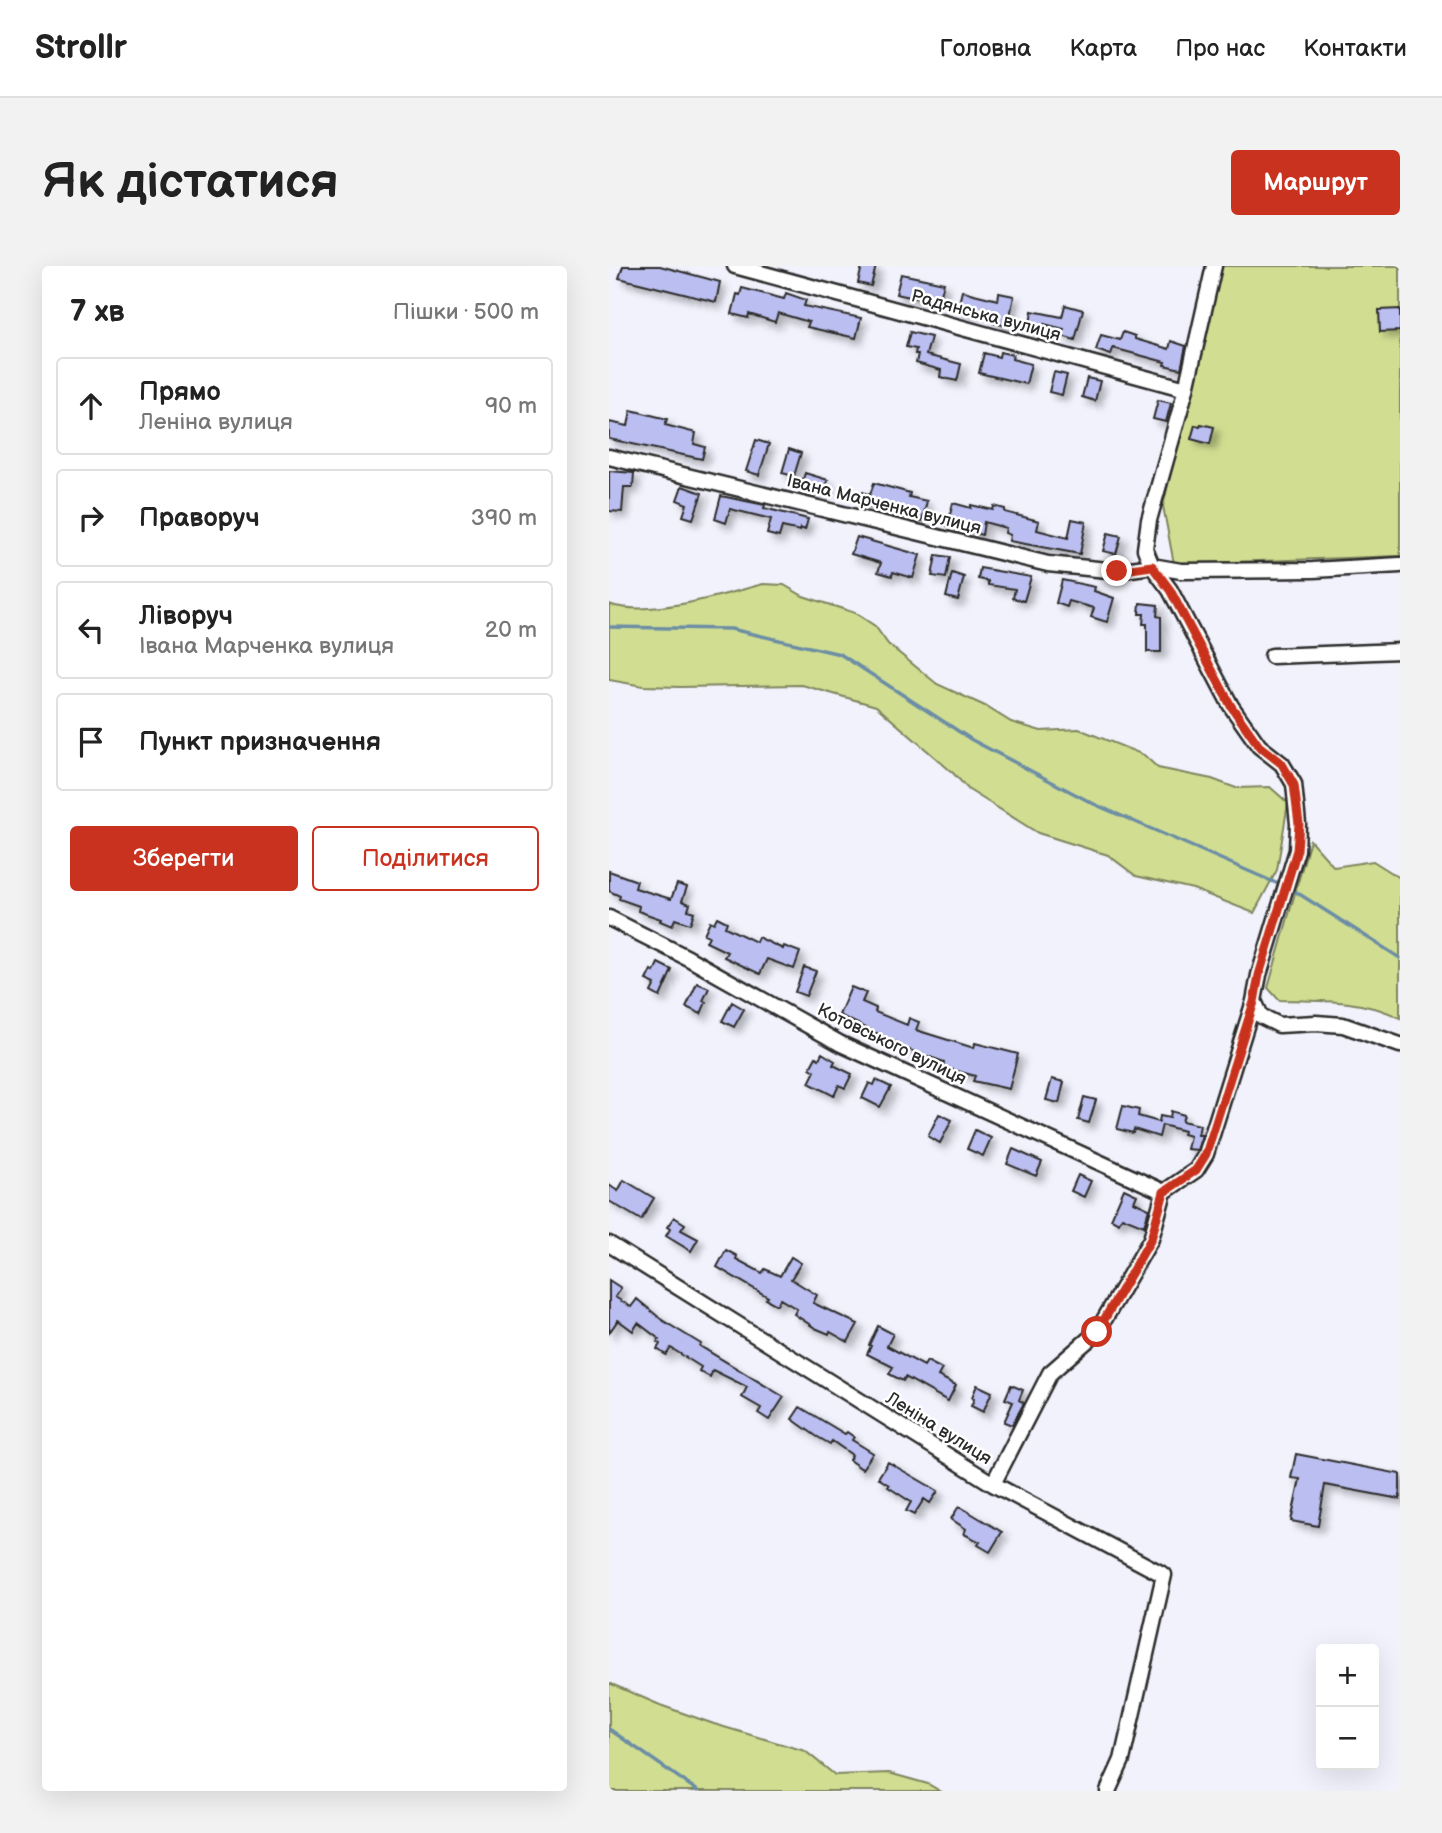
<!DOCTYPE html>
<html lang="uk">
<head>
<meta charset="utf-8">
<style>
  :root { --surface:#fff; --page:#f2f2f2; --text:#222; --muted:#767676; --line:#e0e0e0; --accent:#c8321e }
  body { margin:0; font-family:"Balsamiq Sans",sans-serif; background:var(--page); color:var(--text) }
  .controls { position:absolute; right:21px; bottom:21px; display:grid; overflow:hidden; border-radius:7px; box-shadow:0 7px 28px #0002 }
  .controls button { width:63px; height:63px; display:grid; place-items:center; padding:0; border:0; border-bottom:2px solid var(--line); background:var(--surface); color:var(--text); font:35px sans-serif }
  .stop { position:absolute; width:21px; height:21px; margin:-16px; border:5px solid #c8321e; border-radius:50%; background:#fff }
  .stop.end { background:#c8321e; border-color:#fff; box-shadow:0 2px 7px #0008 }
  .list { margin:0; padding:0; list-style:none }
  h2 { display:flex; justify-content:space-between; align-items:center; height:91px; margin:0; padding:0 28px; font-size:30px }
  h2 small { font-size:23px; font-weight:400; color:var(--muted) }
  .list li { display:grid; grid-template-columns:46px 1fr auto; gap:21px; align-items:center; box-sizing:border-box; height:98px; margin:0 14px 14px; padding:0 14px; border:2px solid var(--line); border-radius:7px }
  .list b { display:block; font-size:26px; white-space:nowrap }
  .list p { margin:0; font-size:23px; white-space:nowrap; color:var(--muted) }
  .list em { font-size:23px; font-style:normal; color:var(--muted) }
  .actions { display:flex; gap:14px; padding:21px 28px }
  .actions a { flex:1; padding:16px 0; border:2px solid var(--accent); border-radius:7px; text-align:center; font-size:24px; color:var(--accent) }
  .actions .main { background:var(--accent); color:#fff }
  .icon { flex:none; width:38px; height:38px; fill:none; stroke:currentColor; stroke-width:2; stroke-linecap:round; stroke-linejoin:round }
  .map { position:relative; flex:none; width:791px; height:1525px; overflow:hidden; border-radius:7px }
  header { display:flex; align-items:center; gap:42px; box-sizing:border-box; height:98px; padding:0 35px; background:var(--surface); border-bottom:2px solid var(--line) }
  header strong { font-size:33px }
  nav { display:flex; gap:38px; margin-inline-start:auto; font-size:24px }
  .intro { display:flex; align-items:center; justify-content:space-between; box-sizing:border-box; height:168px; padding:0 42px }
  h1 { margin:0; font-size:49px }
  .button { padding:18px 32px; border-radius:7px; background:var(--accent); color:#fff; font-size:24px; font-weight:700 }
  main { display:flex; gap:42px; padding:0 42px }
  aside { flex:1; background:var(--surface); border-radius:7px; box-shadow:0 7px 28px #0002 }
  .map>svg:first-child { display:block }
  .green { fill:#d1de91; stroke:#7e845e; stroke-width:2 }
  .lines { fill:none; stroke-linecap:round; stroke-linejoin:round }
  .stream { stroke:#6c8da5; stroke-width:3.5 }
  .building { fill:#bbbef0; stroke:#2b2b2b; stroke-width:2; filter:url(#shadow) }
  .minor-casing { stroke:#2b2b2b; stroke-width:19 }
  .minor { stroke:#fff; stroke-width:14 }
  .route { stroke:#c8321e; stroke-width:9 }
  .labels { text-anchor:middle; stroke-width:5; stroke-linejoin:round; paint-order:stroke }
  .street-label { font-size:18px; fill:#2b2b2b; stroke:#fff }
</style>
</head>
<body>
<header>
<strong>Strollr</strong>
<nav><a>Головна</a><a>Карта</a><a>Про нас</a><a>Контакти</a></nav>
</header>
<div class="intro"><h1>Як дістатися</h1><a class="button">Маршрут</a></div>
<main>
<aside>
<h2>7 хв<small>Пішки · 500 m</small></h2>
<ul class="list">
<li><svg class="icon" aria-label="ahead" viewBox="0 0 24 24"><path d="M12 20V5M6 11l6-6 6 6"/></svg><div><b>Прямо</b><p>Леніна вулиця</p></div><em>90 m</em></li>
<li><svg class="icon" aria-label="right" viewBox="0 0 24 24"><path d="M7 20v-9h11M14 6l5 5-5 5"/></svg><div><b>Праворуч</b></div><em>390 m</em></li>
<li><svg class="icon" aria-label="left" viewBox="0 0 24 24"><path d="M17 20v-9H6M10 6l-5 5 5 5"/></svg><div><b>Ліворуч</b><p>Івана Марченка вулиця</p></div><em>20 m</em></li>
<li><svg class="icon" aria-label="arrive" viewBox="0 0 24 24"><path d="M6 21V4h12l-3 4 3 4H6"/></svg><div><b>Пункт призначення</b></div></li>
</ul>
<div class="actions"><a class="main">Зберегти</a><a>Поділитися</a></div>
</aside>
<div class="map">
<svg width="791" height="1525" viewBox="0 0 791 1525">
  <defs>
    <filter id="shadow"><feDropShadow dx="5.5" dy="5.5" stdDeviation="3.5" flood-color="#0004"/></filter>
  </defs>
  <rect width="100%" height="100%" fill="#f1f2fc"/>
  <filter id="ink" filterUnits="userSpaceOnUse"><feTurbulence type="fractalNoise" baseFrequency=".0143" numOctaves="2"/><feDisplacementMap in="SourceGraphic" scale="14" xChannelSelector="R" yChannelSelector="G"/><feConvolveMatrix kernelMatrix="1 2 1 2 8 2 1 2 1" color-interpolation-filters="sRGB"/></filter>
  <g filter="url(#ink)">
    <!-- green -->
    <path class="green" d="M611,0H791V290L565,298L554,240Z
      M154,318L175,319L194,330L246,347L266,360L279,378L328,418L376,440L402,456L432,465L470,463L535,489L549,502L603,513L627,522L661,521L679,537L668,604L645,647L584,623L527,610L499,589L429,567L360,524L344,507L267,440L193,419L71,421L34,420L0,414V338C38,352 115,329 154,318Z
      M701,574L725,601L764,595L791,612V752C753,733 712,735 670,734L659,722Z
      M0,1417L51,1439L105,1458L196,1485L226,1509L280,1507L319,1518L331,1525H0Z"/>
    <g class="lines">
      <!-- stream -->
      <path class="stream" d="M0,361L122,363L231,388L363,474L485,538L667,617
        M684,624L791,692
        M0,1463L89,1525"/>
    </g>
    <!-- building -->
    <path class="building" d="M14,0H51L111,16L107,36L10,12Z
      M253,0H267L262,20L249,17Z
      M292,8L335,17L330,37L287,28Z
      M133,22L175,33L177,27L197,34L195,40L252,52L247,72L198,61L200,56L169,47L166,56L140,48L139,52L123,48L128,28L131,29Z
      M353,25L389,34L390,27L405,30L399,60L384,57L385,50L363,44L362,48L348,45Z
      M456,39L474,44L466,74L453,70L455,63L435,58L433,67L420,64L423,45L453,51Z
      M791,43V65L771,66L770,44Z
      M301,66L322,71L317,89L352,98L348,115L331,111L332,104L307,97L309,88H306L307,83L297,81Z
      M514,66L526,70V73L560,83L562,75L577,80L572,103L555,99L556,96L504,82L502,89L487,84L492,69L511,74Z
      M391,86L404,89L403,93L422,98L417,118L370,107L375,87L390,91Z
      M445,106L458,109L453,129L440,126Z
      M478,112L491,115L486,135L473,131Z
      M549,134L562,137L557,156L544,153Z
      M22,144L58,153L56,159L87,167L85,178L96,181L93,193L0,173V156L19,160Z
      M592,158L605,161L601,178L582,173L586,159L591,160Z
      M147,174L160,178L150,209L137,205Z
      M180,183L192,187L185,210L173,207Z
      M0,205L25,207L24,221H15L13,246L0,245Z
      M196,207L219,214L216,226L192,219Z
      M265,217L301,227L300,231L318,235L313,255L250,237L254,226L261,229Z
      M73,220L93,227L84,253L74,250L78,238L68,234Z
      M112,230L156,239L155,242L199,253L196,264L191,262V265L173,261L170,271L158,268L162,253L121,243L117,257L106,253Z
      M344,237L362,242V239L384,244L385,240L396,243V246L430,255L428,264L459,272L463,253L477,256L471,288L400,275L401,269L396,267L397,262L375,256L373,269L338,260Z
      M499,267L512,270L507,288L494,285Z
      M248,271L311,289L304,312L284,306L283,310L269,306L272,297L242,288Z
      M327,289L341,291L337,312L323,310Z
      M371,302L422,311L415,335L404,332L406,323L379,319V315L369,313Z
      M343,307L355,311L349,334L337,331Z
      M453,314L486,321L485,325L505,332L498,356L482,351L485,342L460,335L458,341L447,337Z
      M531,337L549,339L548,350L552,351V386H538V358H534L535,348H530Z
      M0,605L28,615L26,622L62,633L68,618L78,621L73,635L81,638L79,644L85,646L81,658L66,653L63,660L51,655L52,653L29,645L30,640L10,633L11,630L0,625Z
      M108,651L118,656L116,661L147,676L149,671L174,683L175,680L191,686L185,703L158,693L151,708L115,691L118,686L97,676L100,670L95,668L101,655L105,657Z
      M49,697L63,704L51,731L42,726L46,718L37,714L42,704L45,706Z
      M195,701L207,705L197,730L186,726Z
      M88,717L100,722L94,735L97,736L92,748L77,741Z
      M242,721L257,727L253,736L267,742L266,746L298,759L300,752L310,756L307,764L365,782L366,777L409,788L400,823L364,815L366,810L334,801L335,796L289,780L290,778L230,749Z
      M123,736L135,743L125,761L113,755Z
      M213,787L226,795L224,799L243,808L236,822L230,819L225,830L200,817L206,805L201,802L207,791L210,793Z
      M443,813L455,816L450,837L437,834Z
      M267,814L282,821L271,841L253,832L260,817L265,819Z
      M475,831L487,834L480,857L469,854Z
      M514,840L530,844L529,850L550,856L551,850L561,852L562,845L575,849L573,855L591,859L589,869H593L588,884L578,883L581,870L574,868L575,865L553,859L550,871L525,863L524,867L508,863Z
      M330,848L343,854L331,877L319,870Z
      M366,864L382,872L374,890L358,883Z
      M404,883L433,896L427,910L398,898Z
      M469,909L482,915L475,931L462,925Z
      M15,914L45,932L32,954L0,935V919L9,925Z
      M515,923L528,929L525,936L540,943L535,960L513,951L510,957L502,953Z
      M65,951L76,958L72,964L89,973L82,985L57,970L61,963L58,961Z
      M117,984L128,990L127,993L153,1007L156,1003L171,1010L182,991L192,997L182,1013L208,1029L204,1037L249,1058L239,1076L221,1066L220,1068L206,1062L185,1048L188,1043L171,1033L168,1039L157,1033L159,1031L108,1001Z
      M0,1014L12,1022L6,1031L22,1041L28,1033L53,1054L92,1078L91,1080L175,1131L160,1154L149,1147L152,1142L133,1131L138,1121L104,1104L101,1111L90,1105L92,1101L62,1082L57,1089L48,1083L51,1078L48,1076L50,1073L29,1057L24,1065L9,1054L0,1067Z
      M269,1060L284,1068L278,1080L315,1100L318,1095L333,1103L329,1110L347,1119L339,1135L296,1111L294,1115L280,1108L284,1101L258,1088L262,1080L260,1079Z
      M368,1119L383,1126L374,1146L362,1140L365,1133L363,1131Z
      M402,1119L414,1124L410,1134L415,1137L403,1159L395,1156L404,1136L396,1133Z
      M191,1141L236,1168L238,1166L245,1171L243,1174L264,1187L253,1203L240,1194L243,1189L223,1175L221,1178L207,1170L183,1153Z
      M687,1188L791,1208V1233L716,1219L709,1260L682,1255L691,1213L682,1212Z
      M279,1196L329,1225L321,1237L315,1233L305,1249L297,1245L302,1236L279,1221L280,1219L269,1212Z
      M350,1240L393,1266L381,1286L369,1279L371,1276L355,1268L357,1263L342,1253Z"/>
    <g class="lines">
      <defs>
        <path id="minor" d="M126,0L577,123
          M605,0L577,123L540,254L536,283L543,300L561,324L622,440L650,480L673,498L685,518L689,558L688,584L650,709L645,735L652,750L670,759L707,757L734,759L791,779
          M0,191L439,298L508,305L543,300L572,305L704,304L791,299
          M663,390L791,385
          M0,652L79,692L232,778L555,926
          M555,926L587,904L597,888L645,735
          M0,978L384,1218L555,1309L513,1494L499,1525
          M384,1218L441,1107L488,1066L542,973L555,926"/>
      </defs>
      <!-- minor casing -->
      <use href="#minor" class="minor-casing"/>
      <!-- minor -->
      <use href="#minor" class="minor"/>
    </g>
  </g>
  <g class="lines" filter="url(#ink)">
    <!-- route -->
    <path class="route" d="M488,1066L542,973L555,926L587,904L597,888L645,736L650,709L688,584L690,558L685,519L673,498L650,480L622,440L561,324L543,300L508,305"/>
  </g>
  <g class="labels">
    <!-- street labels -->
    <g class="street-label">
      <text transform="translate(377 49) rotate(15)" y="6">Радянська вулиця</text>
      <text transform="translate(275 238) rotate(14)" y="6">Івана Марченка вулиця</text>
      <text transform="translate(283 778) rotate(26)" y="6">Котовського вулиця</text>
      <text transform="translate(330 1162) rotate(32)" y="6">Леніна вулиця</text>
    </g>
  </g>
</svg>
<div class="controls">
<button>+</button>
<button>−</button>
</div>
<div class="stop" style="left:488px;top:1066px"></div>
<div class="stop end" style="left:508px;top:305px"></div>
</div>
</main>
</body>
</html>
